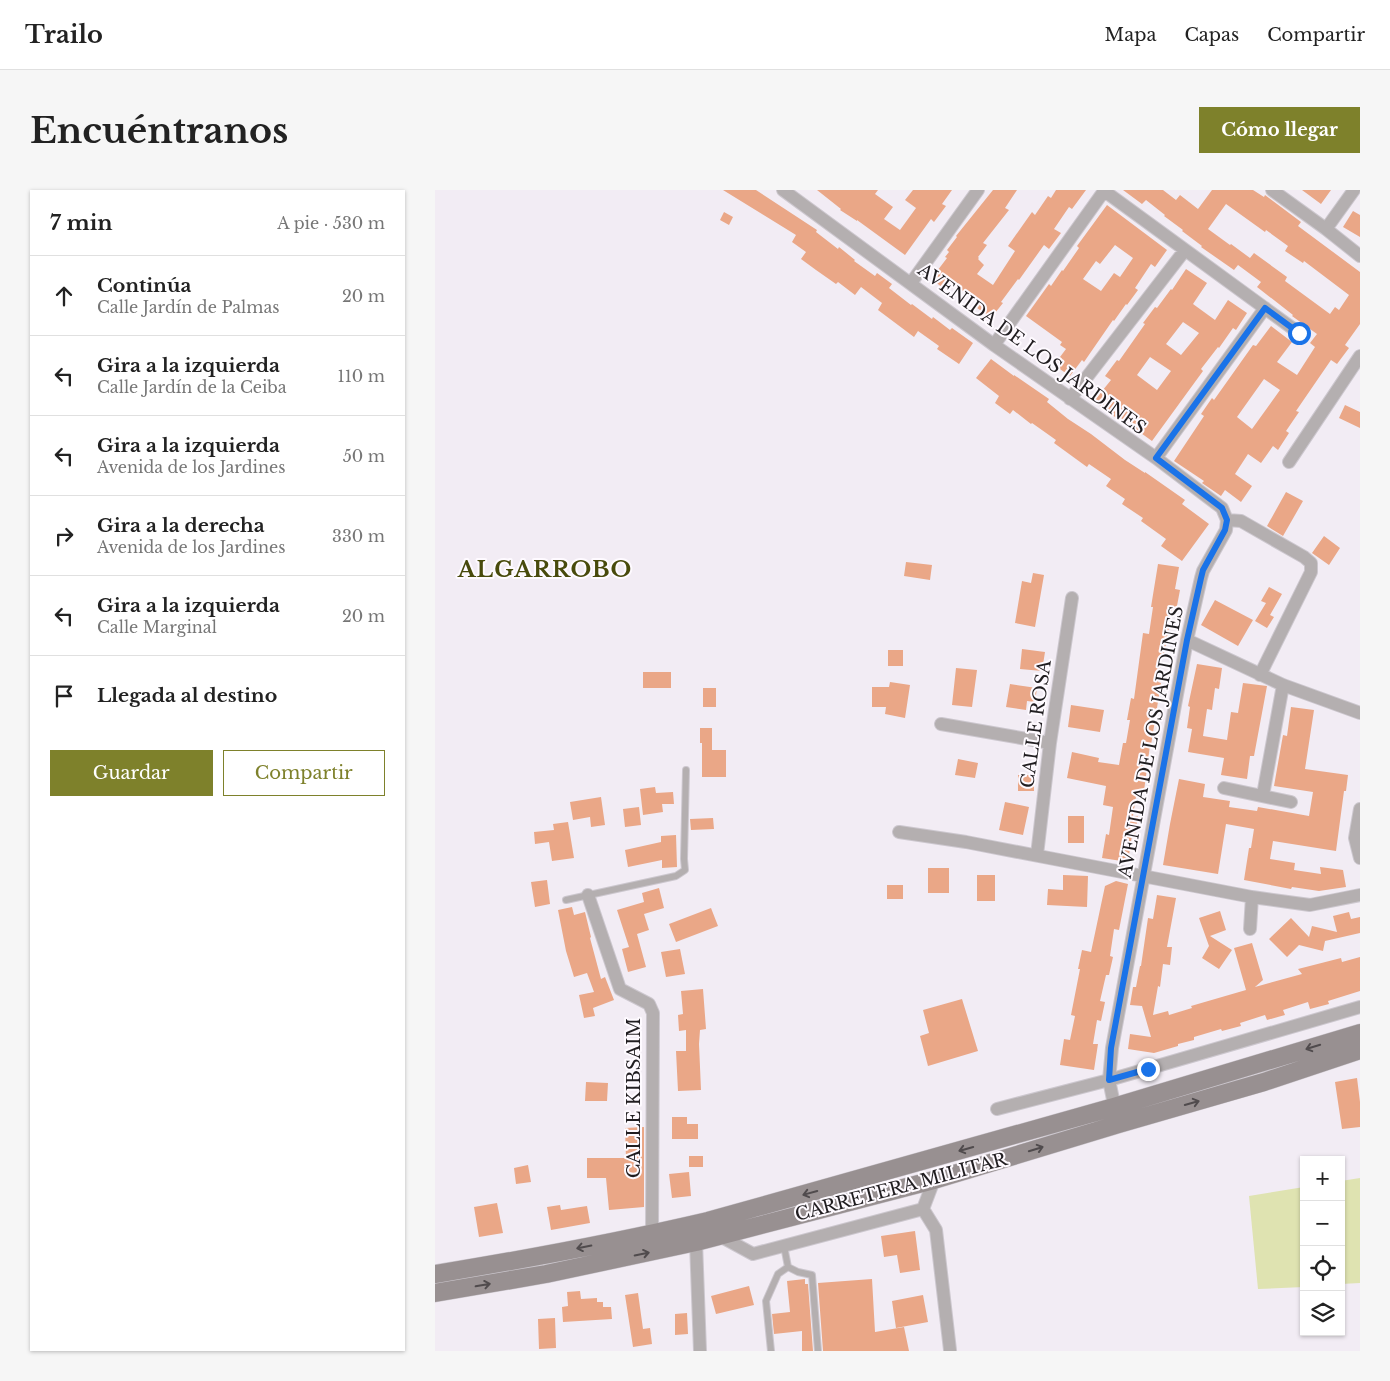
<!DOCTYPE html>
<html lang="es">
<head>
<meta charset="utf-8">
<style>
  :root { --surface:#fff; --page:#f6f6f6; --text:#222; --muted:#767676; --line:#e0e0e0; --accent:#7e812b }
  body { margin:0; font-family:"Libre Baskerville",serif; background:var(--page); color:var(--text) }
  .controls { position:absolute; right:15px; bottom:15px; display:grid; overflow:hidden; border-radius:0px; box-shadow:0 1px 4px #0004 }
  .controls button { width:45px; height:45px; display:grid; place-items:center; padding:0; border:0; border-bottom:1px solid var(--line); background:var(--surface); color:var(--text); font:25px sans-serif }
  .stop { position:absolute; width:15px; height:15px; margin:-11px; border:4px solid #1a73e8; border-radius:50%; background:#fff }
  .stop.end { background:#1a73e8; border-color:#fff; box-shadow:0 1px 5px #0008 }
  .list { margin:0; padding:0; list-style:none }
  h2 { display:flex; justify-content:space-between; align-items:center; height:65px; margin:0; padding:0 20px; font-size:21px }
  h2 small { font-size:16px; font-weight:400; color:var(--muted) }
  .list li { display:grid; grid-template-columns:32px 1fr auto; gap:15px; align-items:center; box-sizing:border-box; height:80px; padding:0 20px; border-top:1px solid var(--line) }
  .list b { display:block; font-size:19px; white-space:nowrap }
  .list p { margin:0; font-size:16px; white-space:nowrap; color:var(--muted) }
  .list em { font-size:16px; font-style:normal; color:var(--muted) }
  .actions { display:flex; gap:10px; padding:15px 20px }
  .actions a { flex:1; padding:11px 0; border:1px solid var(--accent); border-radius:0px; text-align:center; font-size:18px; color:var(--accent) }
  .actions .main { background:var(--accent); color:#fff }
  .icon { flex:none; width:28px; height:28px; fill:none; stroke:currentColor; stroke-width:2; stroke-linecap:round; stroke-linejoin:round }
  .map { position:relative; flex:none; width:925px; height:1161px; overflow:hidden; border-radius:0px }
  header { display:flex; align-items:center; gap:30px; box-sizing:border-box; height:70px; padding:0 25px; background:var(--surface); border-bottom:1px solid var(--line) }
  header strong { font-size:24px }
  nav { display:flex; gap:28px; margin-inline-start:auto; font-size:18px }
  .intro { display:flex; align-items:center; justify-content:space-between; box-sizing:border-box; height:120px; padding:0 30px }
  h1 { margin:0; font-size:35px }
  .button { padding:12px 22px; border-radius:0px; background:var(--accent); color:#fff; font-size:18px; font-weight:700 }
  main { display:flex; gap:30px; padding:0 30px }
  aside { flex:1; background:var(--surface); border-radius:0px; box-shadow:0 1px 4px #0004 }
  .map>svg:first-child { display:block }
  .green { fill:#dfe3b1 }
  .building { fill:#eaa787; fill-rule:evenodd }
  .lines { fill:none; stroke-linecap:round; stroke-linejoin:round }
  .lane-casing { stroke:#ccc7ce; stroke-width:8 }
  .street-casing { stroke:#ccc7ce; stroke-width:14 }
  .secondary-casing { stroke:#ccc7ce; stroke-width:19 }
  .lane { stroke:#b4afb0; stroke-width:6 }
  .street { stroke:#b4afb0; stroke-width:12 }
  .secondary { stroke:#989091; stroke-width:18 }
  .oneway { stroke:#504b4d }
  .route { stroke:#1a73e8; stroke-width:6 }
  .labels { text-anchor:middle; stroke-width:4; stroke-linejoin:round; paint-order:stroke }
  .street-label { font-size:18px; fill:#201d20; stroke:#fefaff }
  .district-label { font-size:22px; font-weight:bold; letter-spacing:1px; fill:#484a0c; stroke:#fefaff }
</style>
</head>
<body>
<header>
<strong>Trailo</strong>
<nav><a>Mapa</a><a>Capas</a><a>Compartir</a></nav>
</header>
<div class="intro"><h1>Encuéntranos</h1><a class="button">Cómo llegar</a></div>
<main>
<aside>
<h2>7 min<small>A pie · 530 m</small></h2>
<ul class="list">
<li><svg class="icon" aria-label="ahead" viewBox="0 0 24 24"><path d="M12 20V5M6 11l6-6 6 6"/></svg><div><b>Continúa</b><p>Calle Jardín de Palmas</p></div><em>20 m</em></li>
<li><svg class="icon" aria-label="left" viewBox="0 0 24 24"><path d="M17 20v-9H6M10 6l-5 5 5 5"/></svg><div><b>Gira a la izquierda</b><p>Calle Jardín de la Ceiba</p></div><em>110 m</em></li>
<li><svg class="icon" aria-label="left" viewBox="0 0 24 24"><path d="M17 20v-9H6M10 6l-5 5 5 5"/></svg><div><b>Gira a la izquierda</b><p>Avenida de los Jardines</p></div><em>50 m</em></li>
<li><svg class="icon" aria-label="right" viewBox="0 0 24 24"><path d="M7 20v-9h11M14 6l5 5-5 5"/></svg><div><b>Gira a la derecha</b><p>Avenida de los Jardines</p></div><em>330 m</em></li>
<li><svg class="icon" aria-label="left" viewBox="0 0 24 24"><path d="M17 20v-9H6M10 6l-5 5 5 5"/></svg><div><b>Gira a la izquierda</b><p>Calle Marginal</p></div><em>20 m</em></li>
<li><svg class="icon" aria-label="arrive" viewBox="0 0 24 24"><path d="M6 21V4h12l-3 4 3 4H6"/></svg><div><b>Llegada al destino</b></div></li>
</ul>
<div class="actions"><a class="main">Guardar</a><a>Compartir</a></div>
</aside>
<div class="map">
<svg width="925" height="1161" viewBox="0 0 925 1161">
  <rect width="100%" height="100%" fill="#f2ecf4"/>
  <!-- green -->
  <path class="green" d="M925,988V1093L906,1094V991Z
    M869,997V1097L823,1099L814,1006Z"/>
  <!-- building -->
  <path class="building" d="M288,0H321L382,40L381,42L403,59L404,57L420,70L419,71L440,86L442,83L457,94L454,98L476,115L477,114L497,129L498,127L515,140L517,138L538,153L524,174L502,159L504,156L483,141L479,147L443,120L447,113L426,97L420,105L403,92L401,94L381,80L366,69L371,62L357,52L361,45Z
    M382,0H443L440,4L458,17L449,29L465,40L481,18L470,10L478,0H517L507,14L511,16L499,32L496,29L470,65L422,30V31L405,20L406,19Z
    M558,0H582L570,18L574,20L548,53L552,55L543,67L544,68L543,69L549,75L542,84L558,95L580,61L573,56L597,22L600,25L613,6L616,8L621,0H651L637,19L634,17L619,39L626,43L614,59L609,55L584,90L583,89L566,112L568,113L556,128L538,115L542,111L517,93L511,100L496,89L512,68L510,67L514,62L512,60L522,47L521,46Z
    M688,0H728L741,10L745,5L763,19L777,0H818L829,7L830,5L866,32L863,36L925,82V134L910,155L914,158L902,174L896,170L861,221L864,222L851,241L854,243L843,260L838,256L826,273L813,264L800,284L817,296L806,312L790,300L786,306L767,293L769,291L739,271L769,226L766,224L777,208L779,210L818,155L821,156L836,136L857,152L842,172L862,185L880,157L875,153L882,144L857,126L858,125L822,97L826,92L803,75L799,80L766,57L767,56L747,41L748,40L729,26L730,25L711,10L707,14ZM791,14L830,42L831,40L853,56L850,61L868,73L869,71L914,105L904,120L900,117L895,124L850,91L852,87L819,63L815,68L796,54L795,55L773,39ZM829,189L845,200L817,239L802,227Z
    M867,0H896L886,14Z
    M672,15L732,60L720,77L716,74L700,98L703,100L692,115L691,114L679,131L678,130L649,172L647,170L635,186L619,175L631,159L625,155L627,152L591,126L614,94L616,96L627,80L628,81L644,58L642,56ZM680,55L698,68L685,87L679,83L666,101L648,89L661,71L665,74Z
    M918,21L925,25V47L908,37Z
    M289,22L298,27L294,35L285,30Z
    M751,79L772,93L758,114L780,130L793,110L812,123L801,140L798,138L784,158L783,157L766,179L768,181L717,251L685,228L684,230L659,211L676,190L670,186L682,170L684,171L710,134L708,133L720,117L722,118L736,99L737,100ZM748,132L764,143L746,165L731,154ZM715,167L736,181L722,200L702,185Z
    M556,169L579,186V185L614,209L612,212L633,229L656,244L690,270L710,283V282L750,310L747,314L774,334L747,371L726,356L731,349L706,331L708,328L687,314L690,309L671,296L676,289L654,274L652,277L619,253L621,250L597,233L596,234L578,220L575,224L560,213L564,206L541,188Z
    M910,215L925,222V238L904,228Z
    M851,302L868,311L848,346L832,336Z
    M889,346L905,358L894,375L877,363Z
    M471,372L497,375L495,390L469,386Z
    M723,374L744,377L740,399L745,400L741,421L737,420L729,465H727L723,492L726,493L716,555H715L709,601L702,600L698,626H703L700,645H697L693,672L667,668L671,644L674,645L678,617L668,615L671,596L632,588L637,562L664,568L663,572L684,575L688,553H691L695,530H692L696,508L699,509L708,443L714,444L718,417H716Z
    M598,383L609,385L600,437L580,433L587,391L596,393Z
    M834,397L847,404L835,425L839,427L832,438L820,431L831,413L826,411Z
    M780,410L818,430L803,456L766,435Z
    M587,459L610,462L607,481L585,479Z
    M453,460H468V476H453Z
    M762,474L787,478L784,499L780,498L777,520L772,519L768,546L792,550L796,522L803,523L808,493L832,496L819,566H815L812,589L786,585L789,568L753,562L757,539L752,538L755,517L753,516Z
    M521,478L542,480L537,517L517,515Z
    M208,482H236V498H208Z
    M455,492L475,495L470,528L450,524L451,517H437V497H454Z
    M575,494L602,498L600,512L592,511L591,520L571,517Z
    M268,498H281V517H268Z
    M636,515L669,520L665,542L633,537Z
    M856,517L879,520L870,579L913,585L911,601H909L901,661L838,651L835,669L860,673L859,680L886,684L885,677L908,680L911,697L884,701L857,697L856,699L809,690L814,658H816L819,639L791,634L783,684L728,675L735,634L744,589L770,594L768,607L795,611L794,617L822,621L823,617L874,626L878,602L839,596L848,545L852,546Z
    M265,538H277V560H291V587H267V553H265Z
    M523,569L543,573L540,588L520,585Z
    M583,585H599V601H583Z
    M220,597L221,603L238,602L239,614H227L228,622L208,625L205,599Z
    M166,607L170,635L156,637L155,627L138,630L135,612Z
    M570,612L594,617L588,645L564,640Z
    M204,617L206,635L190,637L188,619Z
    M633,626H649V653H633Z
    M278,628L279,639L256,640L255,629Z
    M133,632L139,668L117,671L114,652L100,654L99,642L119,640L118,634Z
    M241,645L242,677L227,678V670L193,677L190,660L226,652V646Z
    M493,678H514V703H493Z
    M542,685H560V711H542Z
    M628,685L653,686L652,717L612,715L613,699L628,700Z
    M112,690L115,714L100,717L96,692Z
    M681,691L693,694L684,740L679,739L675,766L678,767L674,785H671L665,811L670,812L666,831L662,830L658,854H663L659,880L625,875L629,849L635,850L640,826L636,825L645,779H643L647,760L656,762L670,696Z
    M452,695H468V709H452Z
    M224,698L229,718L209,724L214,740L202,744L211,777L193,782L187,759L194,757L182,720L209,712L207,703Z
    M722,705L741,708L732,757H737L735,775L728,774L725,797L723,796L718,825L733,821L734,825L757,818L756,816L811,800L799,758L817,753L828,790L820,797L867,784L863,779L906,768L907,772L925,767V801L893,811L894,814L875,819L873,812L848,820L850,825L832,830L830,825L805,833L806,836L787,841L786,839L759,847V850L743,854V856L719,863L693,859L695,844L716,847L707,816L695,815L698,797H701L705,776H706L713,728L718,729Z
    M137,717L139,725L150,722L156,747L155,748L166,789L170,787L179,810L158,818L160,826L149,828L144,805L159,802L152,783L139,787L131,761L123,720Z
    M276,718L283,736L241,752L234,734Z
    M785,721L791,740L775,746L797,760L784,779L767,768L774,756L764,728Z
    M914,722L916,729L925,727V743L890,751L888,761L864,755L852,767L834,749L856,728L874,747L877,736L902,742L898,726Z
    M245,759L250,784L231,787L226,762Z
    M268,799L271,839L265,840L264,854L266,900L243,901L241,861H251V840L244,841L243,825L248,824L246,801Z
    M527,809L543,861L493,876L485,846L494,843L488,820Z
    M922,888L925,912V937L907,939L900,892Z
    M151,892L173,893L172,911H150Z
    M237,927H252V934H263V949H237Z
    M209,937V1017L174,1020L171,988H152V968H191L190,938Z
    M254,966H268V977H254Z
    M93,975L96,992L81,994L79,978Z
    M254,982L256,1006L237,1008L234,984Z
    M62,1013L68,1043L44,1047L39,1017Z
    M125,1015L126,1020L152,1016L155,1033L116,1040L112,1017Z
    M480,1041L485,1080L465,1083L462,1065L449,1067L446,1046Z
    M370,1089V1094H373L378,1161H367V1141L339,1144L337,1124L355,1122L352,1091Z
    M437,1089L440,1142L469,1137L474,1161H388L383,1093Z
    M314,1096L319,1115L281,1124L276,1106Z
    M145,1101L146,1109L162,1108V1112H168V1117H176L177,1129L128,1132L127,1117L133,1116L132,1102Z
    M203,1103L208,1139L215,1138L217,1154L198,1157L190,1105Z
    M488,1105L493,1132L461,1138L457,1111Z
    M252,1123L253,1144L240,1145V1124Z
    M120,1128L121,1158L104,1159L103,1129Z"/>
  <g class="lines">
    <defs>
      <path id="lane" d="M131,710L241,686L250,680L249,669L251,580
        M349,1056L353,1077
        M353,1077L363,1082L377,1085L383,1161
        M336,1161L331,1111L343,1084L353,1077"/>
      <path id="street" d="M348,0L559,155L721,268L787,318L792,330L791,340L768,381L766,388L752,450L677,858L674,890L681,924
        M668,0L864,143
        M837,0L891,39L925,66
        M891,39L919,0
        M476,93L543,0
        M559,155L669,1
        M635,209L750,60
        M721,268L830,118
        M854,272L925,166
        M792,330L806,331L869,367L876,373V382L825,485
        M752,450L848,495L925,523
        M506,534L615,553
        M789,598L856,612
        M828,605L848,495
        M925,619L920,648L925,668
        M464,642L531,652L614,668L817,707L875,715L925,705
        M602,665L615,553L637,408
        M153,705L185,799L214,814L218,823L217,1044
        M815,739L817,707
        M562,919L674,890L925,817
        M488,1019L501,1040L515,1160
        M488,1019L499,990
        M285,1046L318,1064L488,1019
        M261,1052L265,1161"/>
      <path id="secondary" d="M0,1084C92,1069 183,1052 273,1031L679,917L925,843
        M0,1103L111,1084L261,1052L499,990L684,934L829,892L925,860"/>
    </defs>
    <!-- lane casing -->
    <use href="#lane" class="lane-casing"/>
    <!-- street casing -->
    <use href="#street" class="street-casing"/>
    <!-- secondary casing -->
    <use href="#secondary" class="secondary-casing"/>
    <!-- lane -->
    <use href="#lane" class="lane"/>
    <!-- street -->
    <use href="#street" class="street"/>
    <!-- secondary -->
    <use href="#secondary" class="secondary"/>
  </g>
  <!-- one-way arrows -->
  <defs><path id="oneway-shaft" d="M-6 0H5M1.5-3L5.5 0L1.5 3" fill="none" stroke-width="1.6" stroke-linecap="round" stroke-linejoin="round" transform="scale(1.25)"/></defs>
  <g class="oneway">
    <use href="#oneway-shaft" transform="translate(878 857) rotate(163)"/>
    <use href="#oneway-shaft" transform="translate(757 913) rotate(-16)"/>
    <use href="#oneway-shaft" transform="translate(531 959) rotate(164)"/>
    <use href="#oneway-shaft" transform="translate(601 959) rotate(-17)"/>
    <use href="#oneway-shaft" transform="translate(375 1003) rotate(165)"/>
    <use href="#oneway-shaft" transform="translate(149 1057) rotate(169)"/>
    <use href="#oneway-shaft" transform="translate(207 1064) rotate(-12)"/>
    <use href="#oneway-shaft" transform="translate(48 1095) rotate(-10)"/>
  </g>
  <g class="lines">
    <!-- route -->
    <path class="route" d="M713,879L674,890L676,858L752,450L766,388L768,380L790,340L792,330L787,318L721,268L830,118L864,143"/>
  </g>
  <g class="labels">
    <!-- street labels -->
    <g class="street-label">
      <text transform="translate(597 159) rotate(36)" y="6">AVENIDA DE LOS JARDINES</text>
      <text transform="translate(601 534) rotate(-82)" y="6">CALLE ROSA</text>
      <text transform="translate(716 552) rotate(-79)" y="6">AVENIDA DE LOS JARDINES</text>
      <text transform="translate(199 908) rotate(-90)" y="6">CALLE KIBSAIM</text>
      <text transform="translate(466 997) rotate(-15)" y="6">CARRETERA MILITAR</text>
    </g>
    <!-- district labels -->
    <g class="district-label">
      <text x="110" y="387">ALGARROBO</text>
    </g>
  </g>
</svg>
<div class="controls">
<button>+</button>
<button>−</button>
<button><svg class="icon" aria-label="locate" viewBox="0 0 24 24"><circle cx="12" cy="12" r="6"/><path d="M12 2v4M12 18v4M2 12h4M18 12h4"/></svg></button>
<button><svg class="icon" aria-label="layers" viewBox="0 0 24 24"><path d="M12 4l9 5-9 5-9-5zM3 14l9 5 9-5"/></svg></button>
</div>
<div class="stop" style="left:864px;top:143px"></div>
<div class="stop end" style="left:713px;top:879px"></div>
</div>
</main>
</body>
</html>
